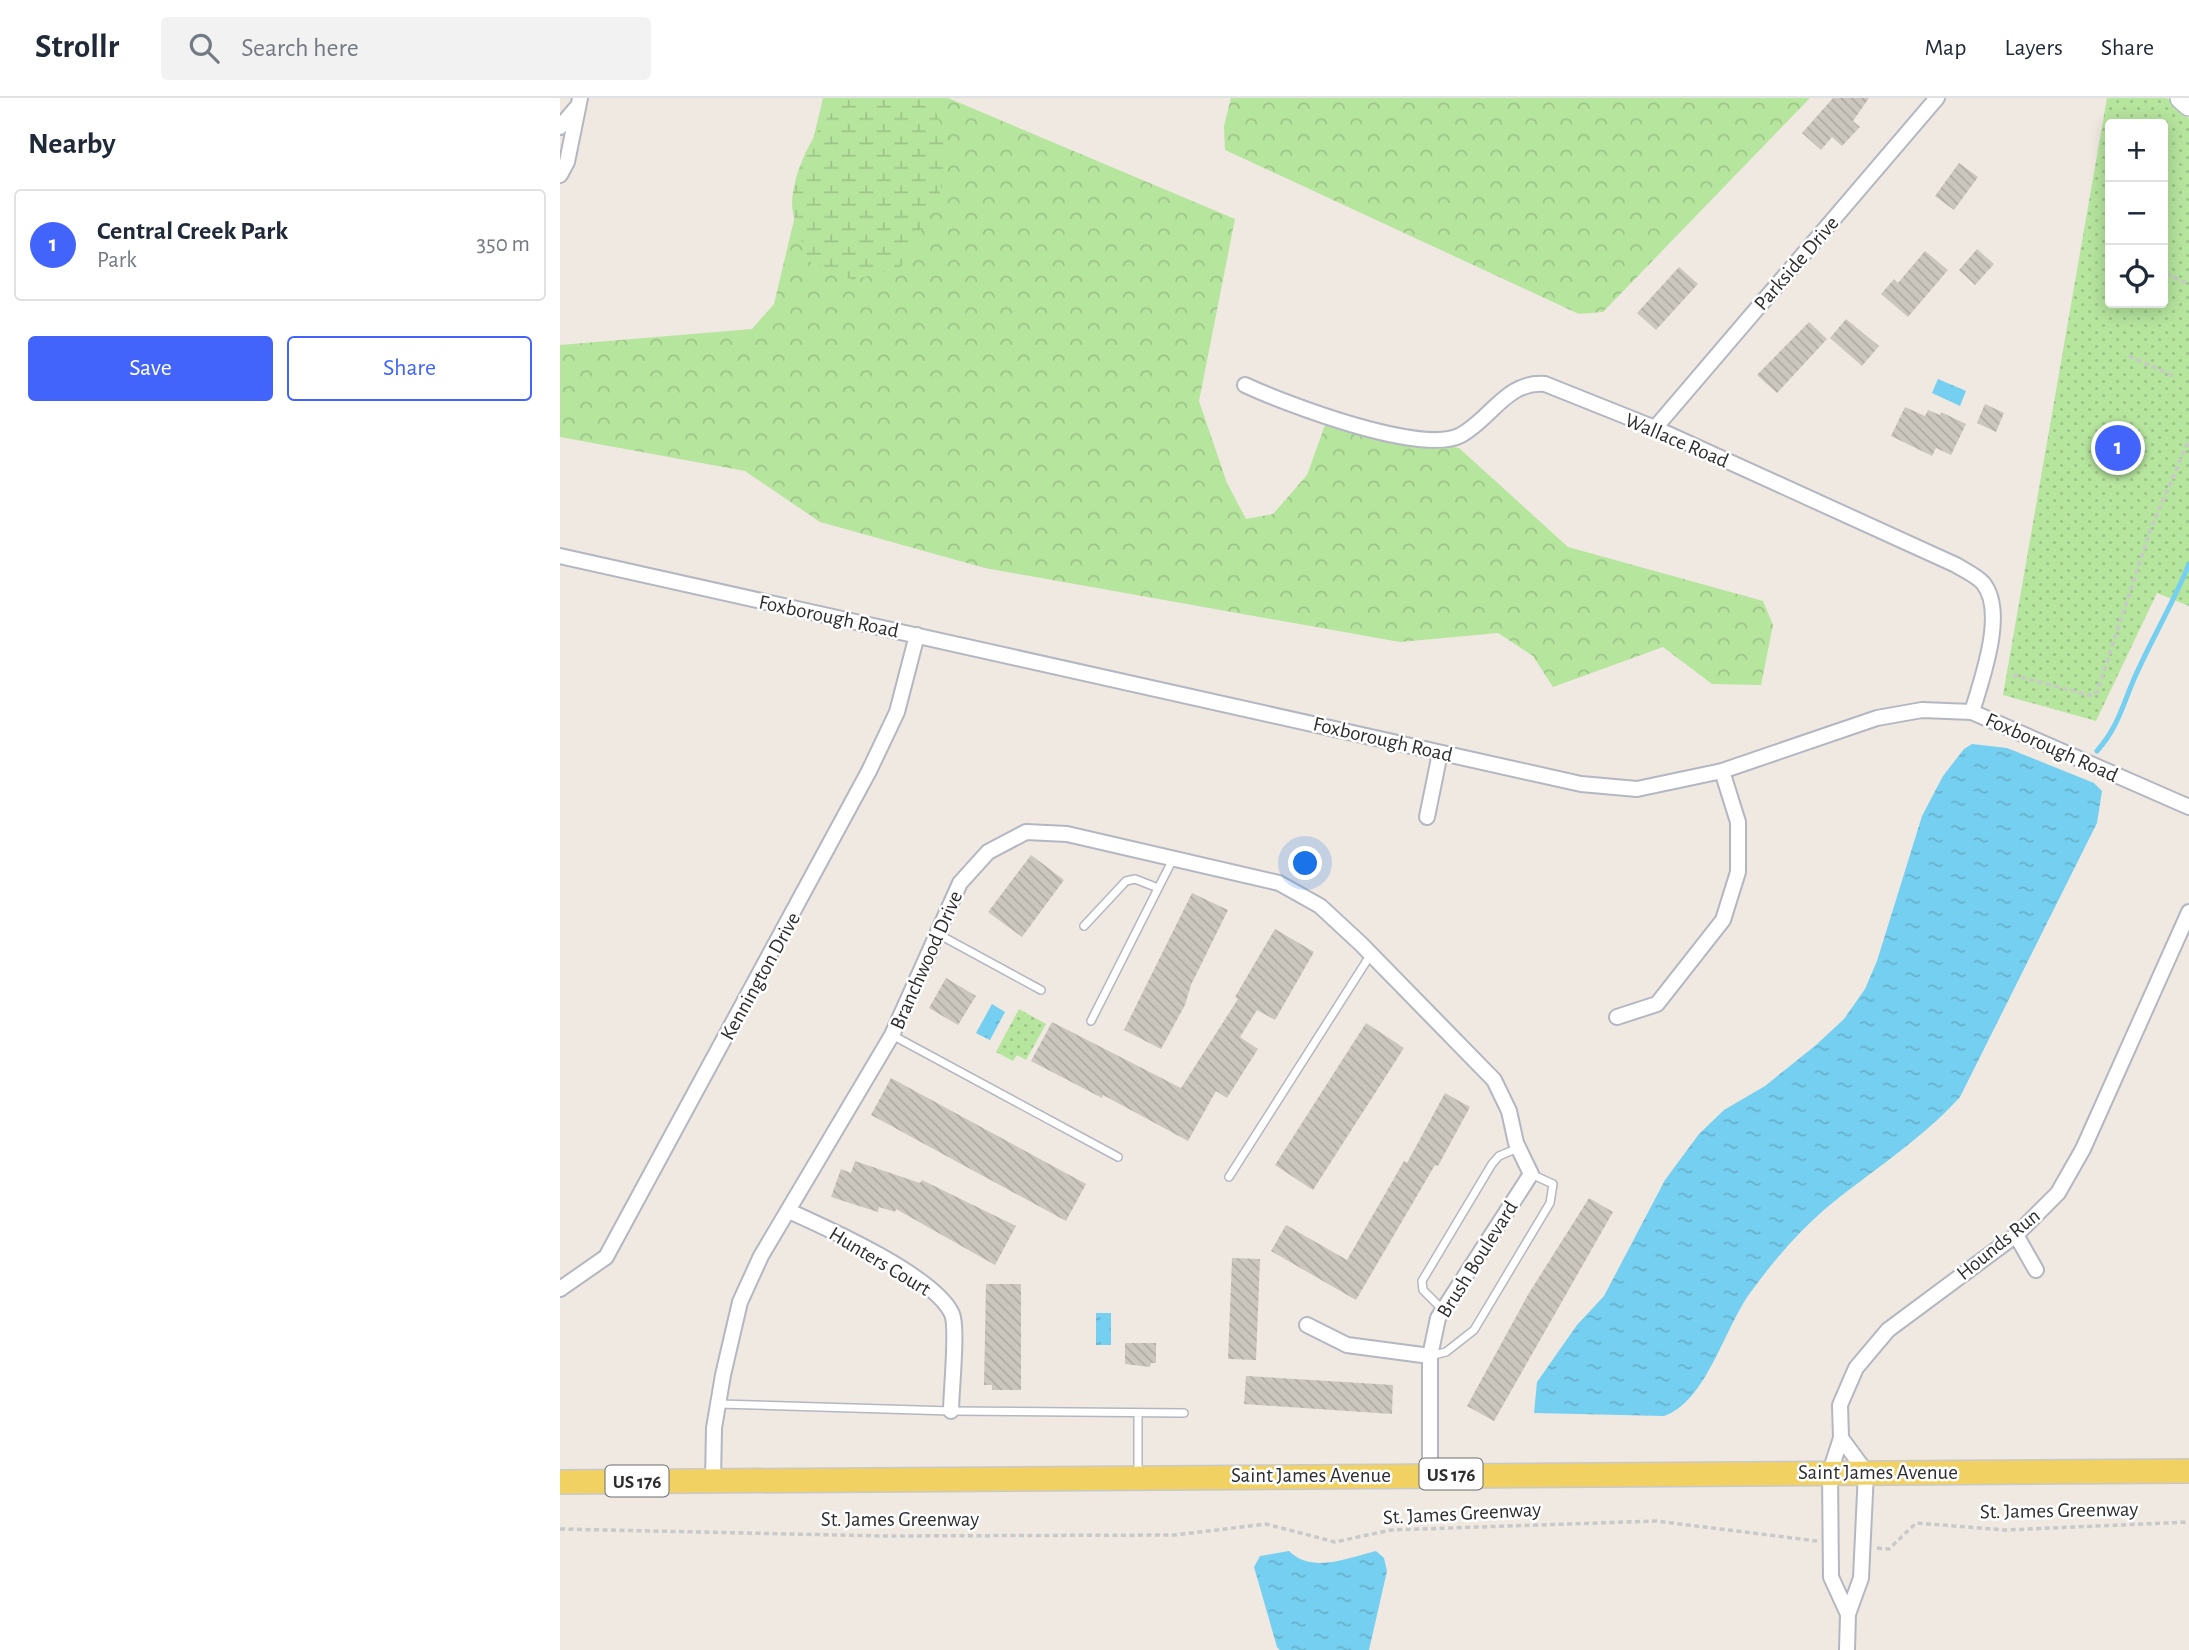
<!DOCTYPE html>
<html lang="en">
<head>
<meta charset="utf-8">
<style>
  :root { --surface:#fff; --page:#f2f2f3; --text:#1f2937; --muted:#747a83; --line:#e0e1e3; --accent:#4264fb }
  body { margin:0; font-family:"Alegreya Sans",sans-serif; background:var(--page); color:var(--text) }
  .controls { position:absolute; right:21px; top:21px; display:grid; overflow:hidden; border-radius:7px; box-shadow:0 4px 18px #0003 }
  .controls button { width:63px; height:63px; display:grid; place-items:center; padding:0; border:0; border-bottom:2px solid var(--line); background:var(--surface); color:var(--text); font:35px sans-serif }
  .you { position:absolute; left:746px; top:766px; width:24px; height:24px; margin:-18px; border:5px solid #fff; border-radius:50%; background:#1a73e8; box-shadow:0 0 0 10px #1a73e833 }
  .badge { display:grid; place-items:center; width:46px; height:46px; border-radius:50%; background:var(--accent); color:#fff; font-size:23px; font-weight:700 }
  .pin { position:absolute; translate:-50% -50%; border:4px solid #fff; box-shadow:0 2px 7px #0006 }
  .list { margin:0; padding:0; list-style:none }
  h2 { display:flex; justify-content:space-between; align-items:center; height:91px; margin:0; padding:0 28px; font-size:30px }
  h2 small { font-size:23px; font-weight:400; color:var(--muted) }
  .list li { display:grid; grid-template-columns:46px 1fr auto; gap:21px; align-items:center; box-sizing:border-box; height:112px; margin:0 14px 14px; padding:0 14px; border:2px solid var(--line); border-radius:7px }
  .list b { display:block; font-size:26px; white-space:nowrap }
  .list p { margin:0; font-size:23px; white-space:nowrap; color:var(--muted) }
  .list em { font-size:23px; font-style:normal; color:var(--muted) }
  .actions { display:flex; gap:14px; padding:21px 28px }
  .actions a { flex:1; padding:16px 0; border:2px solid var(--accent); border-radius:7px; text-align:center; font-size:24px; color:var(--accent) }
  .actions .main { background:var(--accent); color:#fff }
  .icon { flex:none; width:38px; height:38px; fill:none; stroke:currentColor; stroke-width:2; stroke-linecap:round; stroke-linejoin:round }
  .map { position:relative; flex:none; width:1629px; height:1552px; overflow:hidden }
  header { display:flex; align-items:center; gap:42px; box-sizing:border-box; height:98px; padding:0 35px; background:var(--surface); border-bottom:2px solid var(--line) }
  header strong { font-size:33px }
  nav { display:flex; gap:38px; margin-inline-start:auto; font-size:24px }
  .search { width:490px; height:63px; background:var(--page); display:flex; align-items:center; gap:18px; box-sizing:border-box; padding:0 24px; border-radius:7px; color:var(--muted); font-size:26px }
  main { display:flex }
  aside { flex:1; background:var(--surface) }
  .map>svg:first-child { display:block }
  .forest { fill:url(#forest-crowns) }
  .wetland { fill:url(#wetland-marsh) }
  .park { fill:url(#park-dots); fill-rule:evenodd }
  .water { fill:url(#water-ripples) }
  .lines { fill:none; stroke-linecap:round; stroke-linejoin:round }
  .stream { stroke:#75cff0; stroke-width:5 }
  .building { fill:url(#building-back-hatch) }
  .lane-casing { stroke:#b4b7c1; stroke-width:10 }
  .street-casing { stroke:#b4b7c1; stroke-width:18 }
  .secondary-casing { stroke:#b4b7c1; stroke-width:24 }
  .primary-casing { stroke:#c9c9c9; stroke-width:26 }
  .path { stroke:#c9c9c9; stroke-width:3.5; stroke-dasharray:5 3.5; stroke-linecap:butt }
  .lane { stroke:#fff; stroke-width:7 }
  .street { stroke:#fff; stroke-width:14 }
  .secondary { stroke:#fff; stroke-width:21 }
  .primary { stroke:#f2d163; stroke-width:23 }
  .labels { text-anchor:middle; stroke-width:5; stroke-linejoin:round; paint-order:stroke }
  .shield { fill:#fff; stroke:#6d6d6d; stroke-width:2 }
  .shield-label { font-size:19px; font-weight:bold; fill:#2e2e2e }
  .street-label { font-size:21px; fill:#2e2e2e; stroke:#fff }
</style>
</head>
<body>
<header>
<strong>Strollr</strong>
<div class="search"><svg class="icon" aria-label="search" viewBox="0 0 24 24"><circle cx="10" cy="10" r="6"/><path d="M15 15l6 6"/></svg>Search here</div>
<nav><a>Map</a><a>Layers</a><a>Share</a></nav>
</header>
<main>
<aside>
<h2>Nearby<small></small></h2>
<ul class="list">
<li><span class="badge">1</span><div><b>Central Creek Park</b><p>Park</p></div><em>350 m</em></li>
</ul>
<div class="actions"><a class="main">Save</a><a>Share</a></div>
</aside>
<div class="map">
<svg width="1629" height="1552" viewBox="0 0 1629 1552">
  <defs>
    <pattern id="forest-crowns" width="20" height="18" patternUnits="userSpaceOnUse" patternTransform="scale(1.75)"><rect width="20" height="18" fill="#b6e59e"/><path d="M2 6a3 3 0 1 1 6 0M12 15a3 3 0 1 1 6 0" fill="none" stroke="#9dc588"/></pattern>
    <pattern id="wetland-marsh" width="20" height="14" patternUnits="userSpaceOnUse" patternTransform="scale(1.75)"><rect width="20" height="14" fill="#b6e59e"/><path d="M1 5h8M5 5V1M11 12h8M15 12V8" fill="none" stroke="#9dc588"/></pattern>
    <pattern id="park-dots" width="8" height="8" patternUnits="userSpaceOnUse" patternTransform="scale(1.75)"><rect width="8" height="8" fill="#b6e59e"/><path d="M2 2h.1M6 6h.1" fill="none" stroke="#9dc588" stroke-width="1.8" stroke-linecap="round"/></pattern>
    <pattern id="water-ripples" width="26" height="14" patternUnits="userSpaceOnUse" patternTransform="scale(1.75)"><rect width="26" height="14" fill="#75cff0"/><path d="M2 4q2-2 4 0t4 0M15 11q2-2 4 0t4 0" fill="none" stroke="#66b2ce"/></pattern>
    <pattern id="building-back-hatch" width="6" height="6" patternUnits="userSpaceOnUse" patternTransform="scale(1.75)"><rect width="6" height="6" fill="#cbc7bf"/><path d="M-1 5l2 2M0 0l6 6M5-1l2 2" fill="none" stroke="#afaba4"/></pattern>
  </defs>
  <rect width="100%" height="100%" fill="#efe9e1"/>
  <!-- forest -->
  <path class="forest" d="M263,0H388L675,121L639,303L667,385L686,421L713,416L747,377L765,327L899,350L1008,449L1203,503L1213,527L1201,587L1152,586L1103,549L993,589L973,558L938,535L840,544L425,470L260,424L185,373L0,339V247L192,231L214,206Z
    M671,0H1250L1043,214L1019,216L665,52L664,28Z"/>
  <!-- wetland -->
  <path class="wetland" d="M291,0H370L388,44L378,105L340,170L293,182L248,163C244,146 232,123 232,105C233,71 260,15 291,0Z"/>
  <!-- park -->
  <path class="park" d="M1547,0H1607L1629,21V508L1597,495L1536,623L1443,597ZM1550,26H1603V205H1550Z
    M459,911L486,926L466,962L457,957L453,963L436,954Z"/>
  <!-- water -->
  <path class="water" d="M1378,281L1406,293L1400,308L1372,295Z
    M1412,646L1447,650L1534,685L1542,693L1537,725L1400,999C1360,1043 1311,1073 1265,1111C1237,1135 1212,1165 1190,1195C1164,1231 1146,1304 1104,1318L974,1315L977,1284L1017,1227L1044,1198L1105,1082L1139,1036L1164,1012L1205,988L1256,947L1284,921L1305,891L1317,863L1362,718L1383,678L1404,651Z
    M432,906L445,914L430,942L416,935Z
    M536,1215H551V1247H536Z
    M729,1453C752,1476 787,1460 816,1453L824,1460L827,1473L809,1552H720L717,1549L694,1469L700,1458Z"/>
  <g class="lines">
    <!-- stream -->
    <path class="stream" d="M1537,653C1558,629 1562,609 1574,581C1591,542 1613,506 1629,466"/>
  </g>
  <!-- building -->
  <path class="building" d="M1273,0H1309L1293,23L1300,29L1282,48L1272,39L1261,52L1242,35Z
    M1399,65L1418,79L1394,112L1375,98Z
    M1417,151L1434,166L1415,187L1399,172Z
    M1365,153L1388,172L1348,219L1321,196L1334,181L1338,185Z
    M1119,169L1138,186L1096,232L1077,215Z
    M1286,221L1319,248L1302,268L1270,240Z
    M1249,224L1267,241L1217,295L1197,277Z
    M1425,306L1444,315L1436,334L1417,325Z
    M1345,309L1365,318L1368,312L1380,317L1381,314L1406,326L1391,357L1376,350L1372,358L1331,338Z
    M471,757L504,782L462,839L428,814Z
    M632,795L668,812L631,887L625,907L601,951L564,932Z
    M715,831L754,854L715,922L697,912L680,939L698,951L667,1000L656,993L628,1043L543,997L542,1000L471,963L492,924L621,990L678,901L675,899Z
    M386,880L416,898L398,927L369,910Z
    M806,925L844,950L753,1092L715,1067Z
    M331,980L526,1086L506,1123L311,1017Z
    M885,995L910,1009L878,1068L875,1067L796,1202L711,1153L726,1127L787,1162L844,1063L847,1065Z
    M295,1063L360,1085L362,1082L456,1128L435,1167L336,1111L335,1114L319,1109L318,1114L271,1099L281,1071L291,1075Z
    M1029,1100L1053,1114L934,1323L907,1308L969,1195Z
    M672,1160L700,1161L696,1262L668,1261Z
    M426,1186H461V1292H432V1287H424Z
    M565,1245H596V1265H591L590,1269L565,1266Z
    M686,1278L833,1287L832,1316L684,1306Z"/>
  <g class="lines">
    <defs>
      <path id="lane" d="M524,828L566,783L575,781L598,790
        M378,836L481,892
        M531,923L613,761
        M332,937L558,1059
        M669,1079L811,856
        M883,1212L863,1192L862,1183L932,1066L939,1058L958,1050
        M870,1258L886,1254L914,1232L990,1105L993,1086L971,1076
        M159,1306L391,1313L624,1315
        M578,1315V1377"/>
      <path id="street" d="M0,29L17,9
        M0,77L7,64L20,0
        M685,287C726,306 862,358 901,337C932,320 946,283 985,286L1095,330L1396,467C1404,472 1417,478 1423,485C1447,514 1421,583 1412,614
        M1095,330L1377,0
        M0,458L1021,686L1077,691L1162,673L1317,620L1362,612L1412,614L1629,709
        M867,719L880,655
        M1057,919L1097,906L1163,822L1178,774V724L1162,673
        M229,1113C267,1130 375,1178 392,1216C398,1229 391,1295 391,1313
        M1456,1137L1476,1172
        M0,1191L46,1159L309,673L337,614L357,537
        M747,1227L787,1247L870,1258
        M1281,1340L1306,1374L1301,1480L1288,1516L1287,1552
        M153,1382L154,1330L163,1277L180,1204L201,1158L332,937L400,785L428,754L466,734L507,736L719,785L760,808L801,846L934,982L949,1013L956,1045L971,1076L878,1220L870,1258V1376
        M1288,1516L1271,1479L1270,1374L1281,1340L1280,1307L1296,1270L1328,1232L1456,1137L1498,1095L1523,1051L1629,814"/>
      <path id="secondary" d="M1621,0L1629,7"/>
      <path id="primary" d="M0,1384L1629,1373"/>
    </defs>
    <!-- lane casing -->
    <use href="#lane" class="lane-casing"/>
    <!-- street casing -->
    <use href="#street" class="street-casing"/>
    <!-- secondary casing -->
    <use href="#secondary" class="secondary-casing"/>
    <!-- primary casing -->
    <use href="#primary" class="primary-casing"/>
    <!-- path -->
    <path class="path" d="M1606,176L1629,186
      M1569,258L1616,279
      M1453,577L1532,598L1537,594L1591,430L1629,342
      M0,1431L324,1438L615,1437L706,1426L775,1444L831,1432L1096,1423L1257,1443
      M1317,1450L1329,1451L1356,1425L1445,1432L1629,1424"/>
    <!-- lane -->
    <use href="#lane" class="lane"/>
    <!-- street -->
    <use href="#street" class="street"/>
    <!-- secondary -->
    <use href="#secondary" class="secondary"/>
    <!-- primary -->
    <use href="#primary" class="primary"/>
  </g>
  <g class="labels">
    <!-- shield labels -->
    <g class="shield">
      <rect x="859.5" y="1360.5" width="63" height="31" rx="5"/>
      <rect x="45.5" y="1367.5" width="63" height="31" rx="5"/>
    </g>
    <g class="shield-label">
      <text x="891" y="1383">US 176</text>
      <text x="77" y="1390">US 176</text>
    </g>
    <!-- street labels -->
    <g class="street-label">
      <text transform="translate(1236 165) rotate(-49)" y="7">Parkside Drive</text>
      <text transform="translate(1117 342) rotate(23)" y="7">Wallace Road</text>
      <text transform="translate(269 518) rotate(12)" y="7">Foxborough Road</text>
      <text transform="translate(823 641) rotate(13)" y="7">Foxborough Road</text>
      <text transform="translate(1492 649) rotate(24)" y="7">Foxborough Road</text>
      <text transform="translate(366 862) rotate(-66)" y="7">Branchwood Drive</text>
      <text transform="translate(200 878) rotate(-61)" y="7">Kennington Drive</text>
      <text transform="translate(1438 1146) rotate(-39)" y="7">Hounds Run</text>
      <text transform="translate(917 1161) rotate(-58)" y="7">Brush Boulevard</text>
      <text transform="translate(320 1163) rotate(31)" y="7">Hunters Court</text>
      <text x="1318" y="1381">Saint James Avenue</text>
      <text x="751" y="1384">Saint James Avenue</text>
      <text transform="translate(1499 1412) rotate(-1)" y="7">St. James Greenway</text>
      <text transform="translate(902 1415) rotate(-3)" y="7">St. James Greenway</text>
      <text x="340" y="1428">St. James Greenway</text>
    </g>
  </g>
</svg>
<div class="controls">
<button>+</button>
<button>−</button>
<button><svg class="icon" aria-label="locate" viewBox="0 0 24 24"><circle cx="12" cy="12" r="6"/><path d="M12 2v4M12 18v4M2 12h4M18 12h4"/></svg></button>
</div>
<div class="you"></div>
<div class="pin badge" style="left:1558px;top:350px">1</div>
</div>
</main>
</body>
</html>
